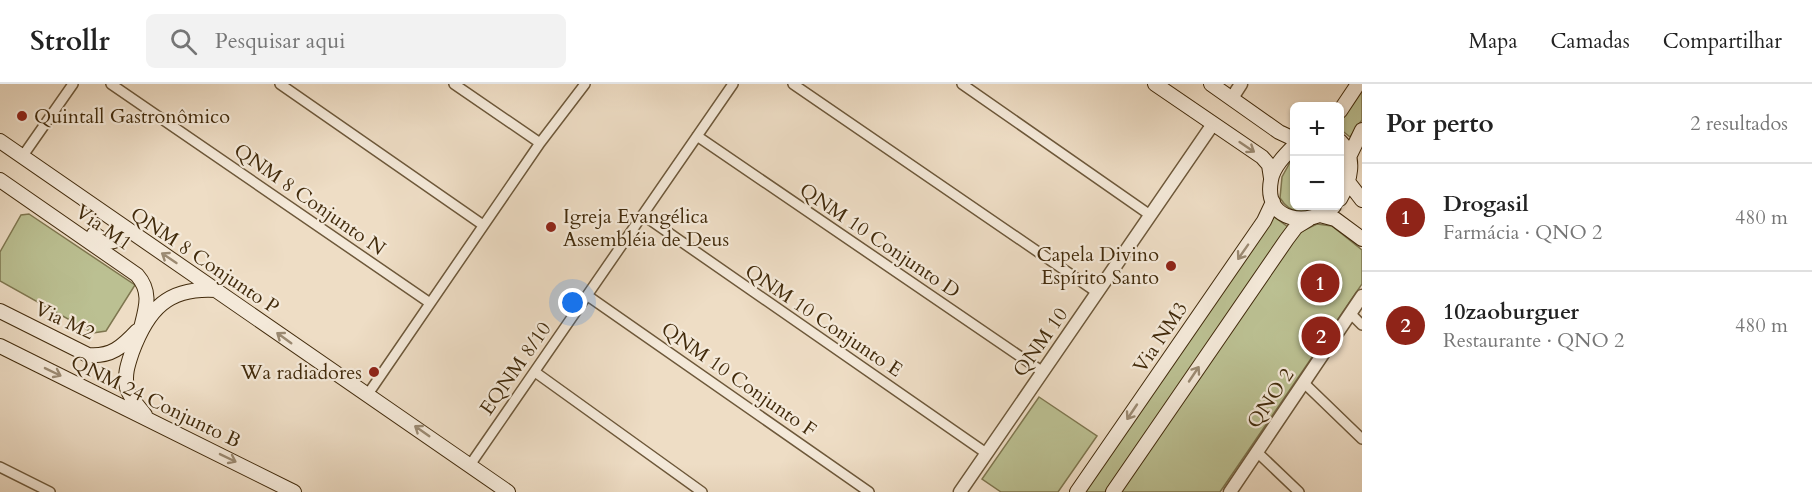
<!DOCTYPE html>
<html lang="pt">
<head>
<meta charset="utf-8">
<style>
  :root { --surface:#fff; --page:#f2f2f2; --text:#222; --muted:#767676; --line:#e0e0e0; --accent:#8f2418 }
  body { margin:0; font-family:Cardo,serif; background:var(--page); color:var(--text) }
  .controls { position:absolute; right:18px; top:18px; display:grid; overflow:hidden; border-radius:9px; box-shadow:0 2px 4px #0004 }
  .controls button { width:54px; height:54px; display:grid; place-items:center; padding:0; border:0; border-bottom:2px solid var(--line); background:var(--surface); color:var(--text); font:30px sans-serif }
  .you { position:absolute; left:573px; top:219px; width:21px; height:21px; margin:-15px; border:4px solid #fff; border-radius:50%; background:#1a73e8; box-shadow:0 0 0 9px #1a73e833 }
  .badge { display:grid; place-items:center; width:39px; height:39px; border-radius:50%; background:var(--accent); color:#fff; font-size:20px; font-weight:700 }
  .pin { position:absolute; translate:-50% -50%; border:3px solid #fff; box-shadow:0 2px 6px #0006 }
  .list { margin:0; padding:0; list-style:none }
  h2 { display:flex; justify-content:space-between; align-items:center; height:78px; margin:0; padding:0 24px; font-size:26px }
  h2 small { font-size:20px; font-weight:400; color:var(--muted) }
  .list li { display:grid; grid-template-columns:39px 1fr auto; gap:18px; align-items:center; box-sizing:border-box; height:108px; padding:0 24px; border-top:2px solid var(--line) }
  .list b { display:block; font-size:22px; white-space:nowrap }
  .list p { margin:0; font-size:20px; white-space:nowrap; color:var(--muted) }
  .list em { font-size:20px; font-style:normal; color:var(--muted) }
  .icon { flex:none; width:33px; height:33px; fill:none; stroke:currentColor; stroke-width:2; stroke-linecap:round; stroke-linejoin:round }
  .map { position:relative; flex:none; width:1362px; height:408px; overflow:hidden }
  header { display:flex; align-items:center; gap:36px; box-sizing:border-box; height:84px; padding:0 30px; background:var(--surface); border-bottom:2px solid var(--line) }
  header strong { font-size:28px }
  nav { display:flex; gap:33px; margin-inline-start:auto; font-size:21px }
  .search { width:420px; height:54px; background:var(--page); display:flex; align-items:center; gap:15px; box-sizing:border-box; padding:0 21px; border-radius:9px; color:var(--muted); font-size:22px }
  main { display:flex }
  aside { flex:1; background:var(--surface) }
  .map>svg:first-child { display:block }
  .green { fill:#bbc092; stroke:#7e764f; stroke-width:1.5 }
  .lines { fill:none; stroke-linecap:round; stroke-linejoin:round }
  .minor-casing { stroke:#6d583a; stroke-width:12 }
  .tertiary-casing { stroke:#6d583a; stroke-width:15 }
  .secondary-casing { stroke:#422b0c; stroke-width:16 }
  .minor { stroke:#f4e9d9; stroke-width:9 }
  .tertiary { stroke:#f4e9d9; stroke-width:12 }
  .secondary { stroke:#f4e9d9; stroke-width:14 }
  .oneway { stroke:#9b8a72 }
  .poi-dot { fill:#8f2418; stroke:#f4e9d9; stroke-width:2 }
  .labels { text-anchor:middle; stroke-width:4.5; stroke-linejoin:round; paint-order:stroke }
  .poi-label { font-size:20px; fill:#422b0c; stroke:#f4e9d9; text-anchor:start }
  .street-label { font-size:20px; fill:#422b0c; stroke:#f4e9d9 }
</style>
</head>
<body>
<header>
<strong>Strollr</strong>
<div class="search"><svg class="icon" aria-label="search" viewBox="0 0 24 24"><circle cx="10" cy="10" r="6"/><path d="M15 15l6 6"/></svg>Pesquisar aqui</div>
<nav><a>Mapa</a><a>Camadas</a><a>Compartilhar</a></nav>
</header>
<main>
<div class="map">
<svg width="1362" height="408" viewBox="0 0 1362 408">
  <rect width="100%" height="100%" fill="#eeddc5"/>
  <filter id="stains"><feTurbulence type="fractalNoise" baseFrequency=".00333" numOctaves="4"/><feColorMatrix values="0 0 0 0 .2 0 0 0 0 .09 0 0 0 0 .02 0 0 0 .5 -.17"/></filter>
  <radialGradient id="worn" r=".72"><stop offset=".6" stop-color="#630" stop-opacity="0"/><stop offset="1" stop-color="#630" stop-opacity=".3"/></radialGradient>
  <!-- green -->
  <path class="green" d="M1362,4V36L1350,53L1340,45V36Z
    M1294,71V122H1320C1305,132 1290,130 1280,114L1282,93Z
    M29,130L135,201L106,247L93,249L0,197V168L21,131Z
    M1273,132L1288,143L1105,408H1085Z
    M1317,140L1332,142L1362,166V200L1220,408H1120L1298,149Z
    M1039,313L1097,352L1058,408H1001L982,395Z"/>
  <g class="lines">
    <defs>
      <path id="minor" d="M111,0L430,219
        M280,0L483,141
        M454,0L540,59
        M793,0L1098,209
        M962,0L1150,131
        M697,52L1043,288
        M22,73L73,0
        M643,131L986,369
        M588,212L869,408
        M1351,230L1362,241
        M535,288L702,408
        M1304,299L1362,355
        M368,310L540,59L585,0
        M1257,368L1299,408
        M470,381L733,0
        M0,383L50,408"/>
      <path id="tertiary" d="M1232,14L1241,0
        M960,408L1213,40
        M1230,408L1362,212"/>
      <path id="secondary" d="M1155,0L1262,73L1269,81L1271,94
        M1211,0L1279,48L1294,55
        M1340,27L1358,0
        M0,57L508,408
        M1340,57C1357,73 1350,98 1340,115
        M1294,62C1285,71 1273,83 1271,96C1263,138 1309,144 1334,122
        M1349,73L1362,46
        M0,96L137,191C152,208 146,224 141,244
        M1349,99L1362,116
        M1320,131L1335,135L1362,155
        M94,150L107,158L114,157L120,151L117,140
        M0,227L88,271C111,273 122,263 137,247
        M0,262L294,408
        M145,331C138,322 130,314 127,304C124,291 128,280 132,268C148,225 168,203 216,206
        M1077,408L1264,137L1273,118
        M1113,408L1287,155L1296,143L1309,135"/>
    </defs>
    <!-- minor casing -->
    <use href="#minor" class="minor-casing"/>
    <!-- tertiary casing -->
    <use href="#tertiary" class="tertiary-casing"/>
    <!-- secondary casing -->
    <use href="#secondary" class="secondary-casing"/>
    <!-- minor -->
    <use href="#minor" class="minor"/>
    <!-- tertiary -->
    <use href="#tertiary" class="tertiary"/>
    <!-- secondary -->
    <use href="#secondary" class="secondary"/>
  </g>
  <!-- one-way arrows -->
  <defs><path id="oneway-shaft" d="M-6 0H5M1.5-3L5.5 0L1.5 3" fill="none" stroke-width="1.6" stroke-linecap="round" stroke-linejoin="round" transform="scale(1.5)"/></defs>
  <g class="oneway">
    <use href="#oneway-shaft" transform="translate(1247 63) rotate(34)"/>
    <use href="#oneway-shaft" transform="translate(1243 168) rotate(125)"/>
    <use href="#oneway-shaft" transform="translate(169 174) rotate(-146)"/>
    <use href="#oneway-shaft" transform="translate(284 254) rotate(-144)"/>
    <use href="#oneway-shaft" transform="translate(53 288) rotate(26)"/>
    <use href="#oneway-shaft" transform="translate(1194 290) rotate(-56)"/>
    <use href="#oneway-shaft" transform="translate(1132 328) rotate(124)"/>
    <use href="#oneway-shaft" transform="translate(422 347) rotate(-145)"/>
    <use href="#oneway-shaft" transform="translate(228 374) rotate(26)"/>
  </g>
  <!-- markers -->
  <g class="poi-dot">
    <circle cx="22" cy="32" r="6"/>
    <circle cx="551" cy="143" r="6"/>
    <circle cx="1171" cy="182" r="6"/>
    <circle cx="374" cy="288" r="6"/>
  </g>
  <g class="labels">
    <!-- poi labels -->
    <g class="poi-label">
      <text x="34" y="39">Quintall Gastronômico</text>
      <text x="563" y="139">Igreja Evangélica<tspan x="563" dy="23">Assembléia de Deus</tspan></text>
      <text x="1159" y="177" text-anchor="end">Capela Divino<tspan x="1159" dy="23">Espírito Santo</tspan></text>
      <text x="362" y="295" text-anchor="end">Wa radiadores</text>
    </g>
    <!-- street labels -->
    <g class="street-label">
      <text transform="translate(310 115) rotate(35)" y="7">QNM 8 Conjunto N</text>
      <text transform="translate(104 143) rotate(35)" y="7">Via M1</text>
      <text transform="translate(880 156) rotate(34)" y="7">QNM 10 Conjunto D</text>
      <text transform="translate(205 176) rotate(34)" y="7">QNM 8 Conjunto P</text>
      <text transform="translate(65 236) rotate(25)" y="7">Via M2</text>
      <text transform="translate(824 236) rotate(34)" y="7">QNM 10 Conjunto E</text>
      <text transform="translate(1160 253) rotate(-56)" y="7">Via NM3</text>
      <text transform="translate(1040 258) rotate(-55)" y="7">QNM 10</text>
      <text transform="translate(515 284) rotate(-55)" y="7">EQNM 8/10</text>
      <text transform="translate(739 295) rotate(35)" y="7">QNM 10 Conjunto F</text>
      <text transform="translate(1270 314) rotate(-56)" y="7">QNO 2</text>
      <text transform="translate(156 317) rotate(26)" y="7">QNM 24 Conjunto B</text>
    </g>
  </g>
  <rect width="100%" height="100%" filter="url(#stains)"/>
  <rect width="100%" height="100%" fill="url(#worn)"/>
</svg>
<div class="controls">
<button>+</button>
<button>−</button>
</div>
<div class="you"></div>
<div class="pin badge" style="left:1320px;top:199px">1</div>
<div class="pin badge" style="left:1321px;top:252px">2</div>
</div>
<aside>
<h2>Por perto<small>2 resultados</small></h2>
<ul class="list">
<li><span class="badge">1</span><div><b>Drogasil</b><p>Farmácia · QNO 2</p></div><em>480 m</em></li>
<li><span class="badge">2</span><div><b>10zaoburguer</b><p>Restaurante · QNO 2</p></div><em>480 m</em></li>
</ul>
</aside>
</main>
</body>
</html>
